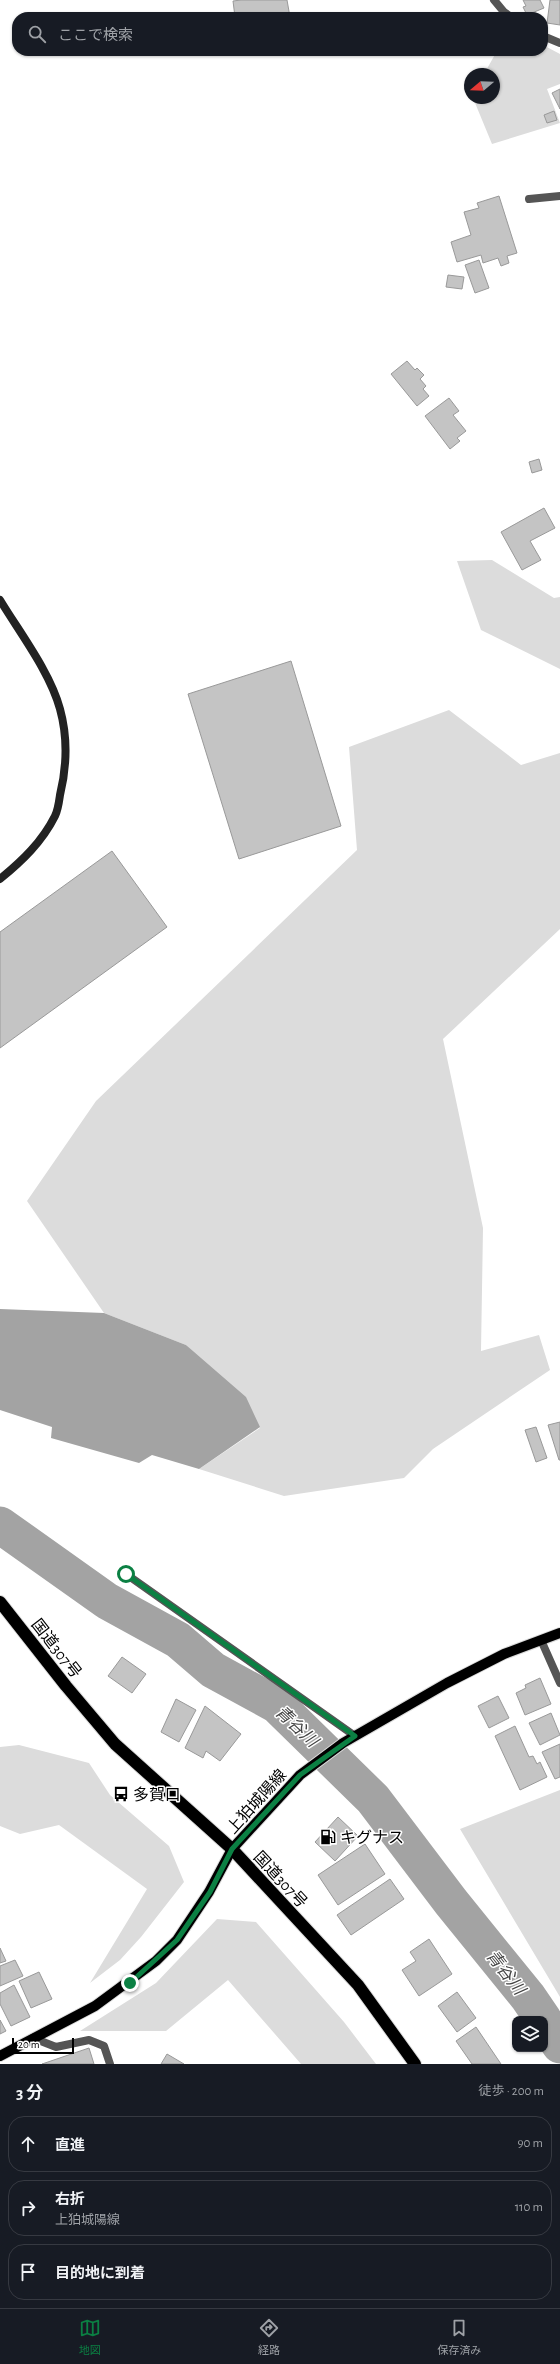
<!DOCTYPE html>
<html lang="ja">
<head>
<meta charset="utf-8">
<style>
  :root { --surface:#171b24; --page:#242831; --text:#f1f3f6; --muted:#9ea1a6; --line:#363941; --accent:#0b8043 }
  body { margin:0; font-family:"Alegreya Sans","Noto Sans JP",sans-serif; background:var(--page); color:var(--text) }
  .controls { position:absolute; right:12px; bottom:12px; display:grid; overflow:hidden; border-radius:8px; box-shadow:0 1px 3px #0004 }
  .controls button { width:36px; height:36px; display:grid; place-items:center; padding:0; border:0; border-bottom:1px solid var(--line); background:var(--surface); color:var(--text); font:20px sans-serif }
  .compass { position:absolute; left:464px; top:68px; width:36px; height:36px; border-radius:50%; background:var(--surface); box-shadow:0 1px 3px #0004; rotate:251deg }
  .scale { position:absolute; left:12px; bottom:10px; width:62px; box-sizing:border-box; padding-left:4px; border:2px solid #000; border-top:0; font-size:11px; line-height:14px; white-space:nowrap; color:#000; -webkit-text-stroke:3px #fff; paint-order:stroke }
  .stop { position:absolute; width:12px; height:12px; margin:-9px; border:3px solid #0b8043; border-radius:50%; background:#fff }
  .stop.end { background:#0b8043; border-color:#fff; box-shadow:0 1px 4px #0008 }
  .list { margin:0; padding:0; list-style:none }
  h2 { display:flex; justify-content:space-between; align-items:center; height:52px; margin:0; padding:0 16px; font-size:17px }
  h2 small { font-size:13px; font-weight:400; color:var(--muted) }
  .list li { display:grid; grid-template-columns:26px 1fr auto; gap:12px; align-items:center; box-sizing:border-box; height:56px; margin:0 8px 8px; padding:0 8px; border:1px solid var(--line); border-radius:16px }
  .list b { display:block; font-size:15px; white-space:nowrap }
  .list p { margin:0; font-size:13px; white-space:nowrap; color:var(--muted) }
  .list em { font-size:13px; font-style:normal; color:var(--muted) }
  .icon { flex:none; width:22px; height:22px; fill:none; stroke:currentColor; stroke-width:2; stroke-linecap:round; stroke-linejoin:round }
  .map { position:relative; flex:none; width:560px; height:2064px; overflow:hidden }
  .search { position:absolute; background:var(--surface); box-shadow:0 1px 3px #0004; left:12px; right:12px; top:12px; height:44px; display:flex; align-items:center; gap:10px; box-sizing:border-box; padding:0 14px; border-radius:16px; color:var(--muted); font-size:15px }
  .sheet { height:244px; background:var(--surface) }
  nav { display:flex; justify-content:space-around; align-items:center; box-sizing:border-box; height:56px; border-top:1px solid var(--line); background:var(--surface); font-size:11px; color:var(--muted) }
  nav a { display:grid; justify-items:center; gap:2px }
  nav .on { color:var(--accent) }
  .map>svg:first-child { display:block }
  .green { fill:#dcdcdc }
  .water { fill:#a3a3a3 }
  .lines { fill:none; stroke-linecap:round; stroke-linejoin:round }
  .river { stroke:#a3a3a3; stroke-width:37 }
  .building { fill:#c4c4c4; stroke:#999 }
  .primary-casing { stroke:#dbdbdb; stroke-width:12 }
  .highway-casing { stroke:#dbdbdb; stroke-width:14 }
  .street { stroke:#555; stroke-width:8 }
  .secondary { stroke:#222; stroke-width:8 }
  .primary { stroke:#000; stroke-width:10 }
  .highway { stroke:#000; stroke-width:12 }
  .route { stroke:#0b8043; stroke-width:5 }
  .labels { text-anchor:middle; stroke-width:3; stroke-linejoin:round; paint-order:stroke }
  .street-label { font-size:16px; fill:#000; stroke:#fff }
  .poi-label { font-size:16px; fill:#000; stroke:#fff; text-anchor:start }
  .water-label { font-size:17px; font-style:italic; fill:#444; stroke:#fff }
</style>
</head>
<body>
<div class="map">
<svg width="560" height="2064" viewBox="0 0 560 2064">
  <rect width="100%" height="100%" fill="#fff"/>
  <!-- green -->
  <path class="green" d="M543,45L560,54V84L547,89L560,123L492,144L473,98H494V74H484L497,51H543Z
    M492,560L554,598L560,597V669L481,630L457,561Z
    M449,710L521,765L560,753V929L443,1039L483,1228L481,1351L539,1335L550,1370L433,1449L404,1478L284,1496L199,1469L260,1428L186,1345L104,1313L27,1201L96,1101L357,850L349,747Z
    M19,1745L89,1763L110,1795L169,1846L184,1882L141,1937L120,1960L90,1983L147,1889L59,1825L20,1834L0,1826V1747Z
    M560,1790V1997L460,1829Z
    M217,1919L256,1922L344,2022L376,2064H301L228,1980L166,2031H80L156,1983Z"/>
  <!-- water -->
  <path class="water" d="M0,1309L104,1313L186,1345L246,1397L260,1427L199,1469L152,1455L139,1463L51,1438L52,1427L0,1410Z"/>
  <g class="lines">
    <!-- river -->
    <path class="river" d="M0,1525L107,1601L178,1640L213,1670L277,1705L373,1799L451,1902L528,1997L543,2019
      M545,2022L560,2045"/>
  </g>
  <!-- building -->
  <path class="building" d="M241,0H287L290,17H235L233,1Z
    M523,0H540L544,8L527,15L523,7L526,6Z
    M550,0H560V25L547,23Z
    M560,89V109L552,93Z
    M554,111L557,120L547,123L544,115Z
    M499,196L517,253L507,256L509,263L501,266L498,258L483,263L481,255L457,262L451,242L471,235L464,212L479,208L477,203Z
    M479,260L489,288L475,293L465,265Z
    M448,275L464,277L462,289L446,287Z
    M407,361L415,370L417,368L424,375L420,379L426,386L423,389L429,396L417,406L391,374Z
    M449,398L459,411L453,415L466,431L457,438L460,441L450,449L425,416Z
    M539,459L542,470L532,473L529,462Z
    M544,508L555,528L530,541L541,560L522,570L501,532Z
    M291,661L341,826L239,859L188,694Z
    M112,851L167,927L0,1048V932Z
    M560,1422V1460H559L548,1425Z
    M536,1427L547,1458L536,1462L525,1430Z
    M122,1657L146,1674L132,1693L108,1676Z
    M540,1678L551,1704L525,1715L516,1693L526,1688L525,1685Z
    M498,1696L509,1718L489,1728L478,1706Z
    M176,1699L196,1710L179,1742L161,1732Z
    M205,1706L241,1734L220,1761L206,1751L203,1758L185,1748Z
    M551,1713L560,1735L540,1745L529,1723Z
    M515,1726L529,1757L533,1756L537,1764L540,1762L547,1777L520,1790L495,1736Z
    M560,1744V1777L555,1779L542,1752Z
    M338,1817L358,1836L335,1861L315,1842Z
    M365,1844L385,1874L338,1905L318,1875Z
    M390,1879L404,1899L351,1935L337,1915Z
    M429,1939L452,1974L419,1996L402,1970L416,1961L410,1952Z
    M0,1948L6,1961L0,1963Z
    M15,1960L23,1976L0,1986V1966Z
    M39,1972L52,1999L31,2008L19,1981Z
    M14,1985L30,2017L11,2026L0,2004V1993Z
    M457,1992L476,2018L457,2032L438,2006Z
    M0,2020L6,2031L0,2034Z
    M476,2027L501,2064H472L456,2041Z
    M89,2048L94,2064H42Z
    M167,2054L184,2064H161Z"/>
  <g class="lines">
    <defs>
      <path id="primary" d="M0,2056L95,2006L156,1961L177,1940L209,1892L232,1849L300,1775L343,1743L447,1683L504,1654L560,1633"/>
      <path id="highway" d="M0,1602L66,1686L115,1744L232,1849L358,1985L415,2064"/>
    </defs>
    <!-- primary casing -->
    <use href="#primary" class="primary-casing"/>
    <!-- highway casing -->
    <use href="#highway" class="highway-casing"/>
    <!-- street -->
    <path class="street" d="M494,0L504,12L511,17
      M543,36L560,43
      M529,199L560,196
      M126,1574L355,1736
      M541,1640L560,1683
      M33,2038L56,2047L89,2040L104,2046L110,2064"/>
    <!-- secondary -->
    <path class="secondary" d="M0,600C20,633 50,672 60,709C68,738 67,766 60,795C59,802 58,810 55,816C42,842 22,861 0,879"/>
    <!-- primary -->
    <use href="#primary" class="primary"/>
    <!-- highway -->
    <use href="#highway" class="highway"/>
  </g>
  <g class="lines">
    <!-- route -->
    <path class="route" d="M126,1574L355,1736L300,1775L232,1849L210,1892L177,1940L130,1983"/>
  </g>
  <!-- icons -->
  <defs>
    <symbol id="bus-bare" viewBox="-9 -9 18 18"><path d="M-5-6H5V4H4V6H2V4H-2V6H-4V4H-5ZM-3.5-4V0h7V-4ZM-3.5 1.2v1.5H-2V1.2ZM2 1.2v1.5H3.5V1.2Z" fill="#000" stroke="#fff" stroke-width="2.5" paint-order="stroke"/></symbol>
    <symbol id="fuel-bare" viewBox="-9 -9 18 18"><path d="M-5.5-6h7V0h2V4h1.3V-2.5L3-4.5l.8-.8L6-3V5H2.5V1h-1V6h-7ZM-4.2-4.7v3.2H.2V-4.7Z" fill="#000" stroke="#fff" stroke-width="2.5" paint-order="stroke"/></symbol>
  </defs>
  <g fill-rule="evenodd">
    <use href="#bus-bare" x="110" y="1783" width="22" height="22"/>
    <use href="#fuel-bare" x="317" y="1826" width="22" height="22"/>
  </g>
  <g class="labels">
    <!-- street labels -->
    <g class="street-label">
      <text transform="translate(57 1648) rotate(52)" y="6">国道307号</text>
      <text transform="translate(256 1801) rotate(-48)" y="6">上狛城陽線</text>
      <text transform="translate(281 1879) rotate(47)" y="6">国道307号</text>
    </g>
    <!-- poi labels -->
    <g class="poi-label">
      <text x="133" y="1800">多賀口</text>
      <text x="340" y="1843">キグナス</text>
    </g>
    <!-- water labels -->
    <g class="water-label">
      <text transform="translate(297 1726) rotate(43)" y="6">青谷川</text>
      <text transform="translate(506 1972) rotate(52)" y="6">青谷川</text>
    </g>
  </g>
</svg>
<div class="controls">
<button><svg class="icon" aria-label="layers" viewBox="0 0 24 24"><path d="M12 4l9 5-9 5-9-5zM3 14l9 5 9-5"/></svg></button>
</div>
<svg class="compass" viewBox="-18 -18 36 36"><path d="M0-13l5 13h-10z" fill="#e53935"/><path d="M0 13l5-13h-10z" fill="#9ea1a6"/></svg>
<div class="scale">20 m</div>
<div class="stop" style="left:126px;top:1574px"></div>
<div class="stop end" style="left:130px;top:1983px"></div>
<div class="search"><svg class="icon" aria-label="search" viewBox="0 0 24 24"><circle cx="10" cy="10" r="6"/><path d="M15 15l6 6"/></svg>ここで検索</div>
</div>
<section class="sheet">
<h2>3 分<small>徒歩 · 200 m</small></h2>
<ul class="list">
<li><svg class="icon" aria-label="ahead" viewBox="0 0 24 24"><path d="M12 20V5M6 11l6-6 6 6"/></svg><div><b>直進</b></div><em>90 m</em></li>
<li><svg class="icon" aria-label="right" viewBox="0 0 24 24"><path d="M7 20v-9h11M14 6l5 5-5 5"/></svg><div><b>右折</b><p>上狛城陽線</p></div><em>110 m</em></li>
<li><svg class="icon" aria-label="arrive" viewBox="0 0 24 24"><path d="M6 21V4h12l-3 4 3 4H6"/></svg><div><b>目的地に到着</b></div></li>
</ul>
</section>
<nav>
<a class="on"><svg class="icon" aria-label="map" viewBox="0 0 24 24"><path d="M3 6l6-2 6 2 6-2v14l-6 2-6-2-6 2zM9 4v14M15 6v14"/></svg>地図</a>
<a><svg class="icon" aria-label="directions" viewBox="0 0 24 24"><path d="M12 3l9 9-9 9-9-9zM9 14v-3h6M13 9l2 2-2 2"/></svg>経路</a>
<a><svg class="icon" aria-label="saved" viewBox="0 0 24 24"><path d="M7 4h10v16l-5-4-5 4z"/></svg>保存済み</a>
</nav>
</body>
</html>
